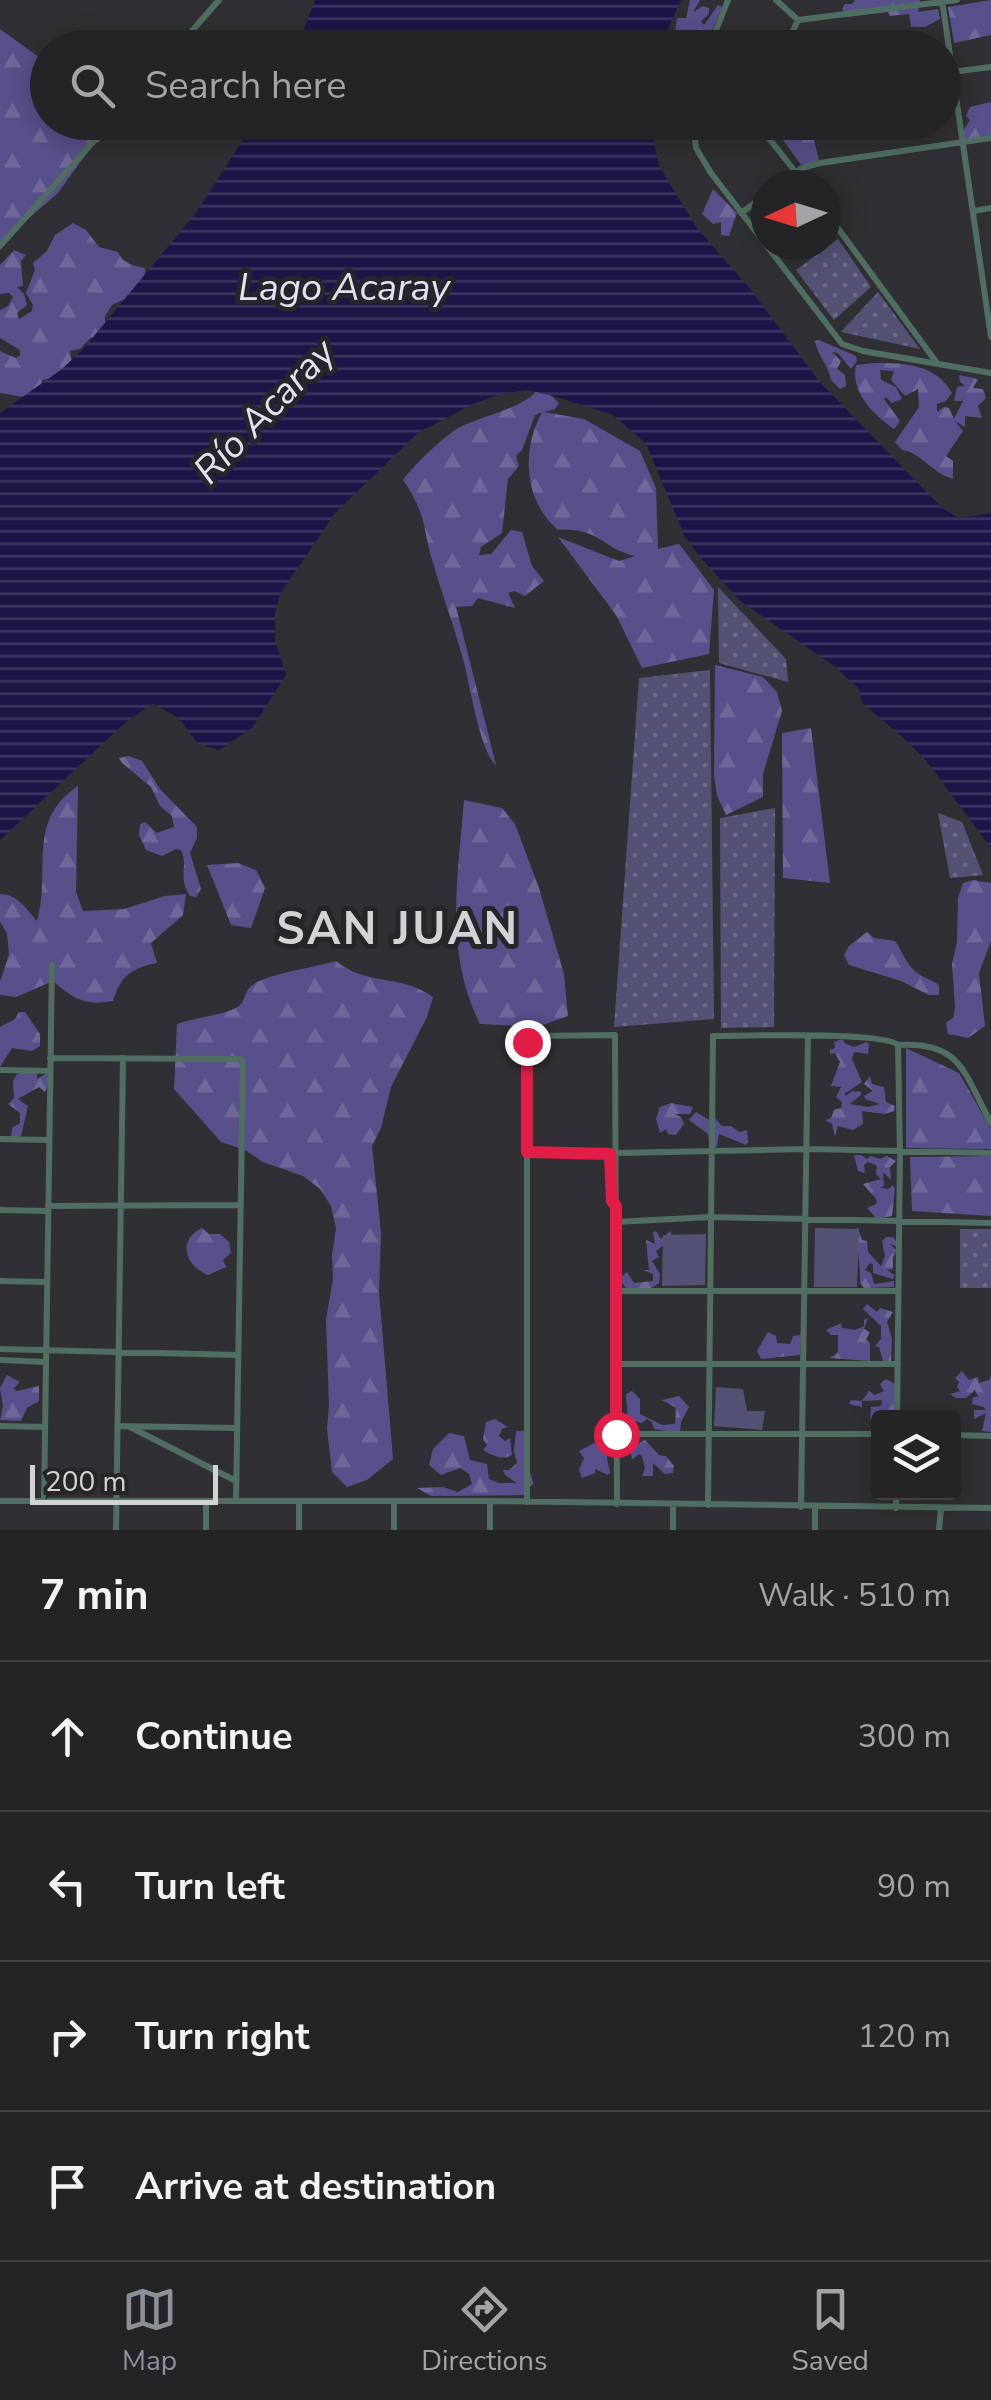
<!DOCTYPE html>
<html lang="en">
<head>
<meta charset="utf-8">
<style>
  :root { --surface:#242427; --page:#303033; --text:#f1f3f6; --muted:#a3a4a7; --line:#414144; --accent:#8c9099 }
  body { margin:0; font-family:"Nunito Sans",sans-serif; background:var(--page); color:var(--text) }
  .controls { position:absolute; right:30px; bottom:30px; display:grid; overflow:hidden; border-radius:10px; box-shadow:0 5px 25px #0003 }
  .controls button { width:90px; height:90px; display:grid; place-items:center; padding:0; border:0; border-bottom:2px solid var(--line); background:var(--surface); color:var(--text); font:50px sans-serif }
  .compass { position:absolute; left:751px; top:170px; width:90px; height:90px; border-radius:50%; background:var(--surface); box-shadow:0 5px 25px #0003; rotate:266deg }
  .scale { position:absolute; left:30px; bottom:25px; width:188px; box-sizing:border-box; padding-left:10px; border:5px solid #d3d3d5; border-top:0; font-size:28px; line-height:35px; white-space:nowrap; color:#d3d3d5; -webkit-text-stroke:8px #26262a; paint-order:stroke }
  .stop { position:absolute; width:30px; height:30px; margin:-22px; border:8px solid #e11d48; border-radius:50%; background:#fff }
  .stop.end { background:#e11d48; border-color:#fff; box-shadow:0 2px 10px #0008 }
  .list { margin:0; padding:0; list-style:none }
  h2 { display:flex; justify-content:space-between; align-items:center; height:130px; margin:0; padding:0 40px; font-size:42px }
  h2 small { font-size:32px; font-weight:400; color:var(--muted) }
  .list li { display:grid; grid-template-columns:65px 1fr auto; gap:30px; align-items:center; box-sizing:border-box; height:150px; padding:0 40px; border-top:2px solid var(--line) }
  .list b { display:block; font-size:38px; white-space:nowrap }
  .list em { font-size:32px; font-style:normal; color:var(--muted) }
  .icon { flex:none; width:55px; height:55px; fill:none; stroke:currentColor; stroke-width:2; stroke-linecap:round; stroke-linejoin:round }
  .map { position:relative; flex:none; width:991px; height:1530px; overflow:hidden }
  .search { position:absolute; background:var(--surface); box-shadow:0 5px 25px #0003; left:30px; right:30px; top:30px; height:110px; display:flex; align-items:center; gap:25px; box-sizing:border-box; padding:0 35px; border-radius:55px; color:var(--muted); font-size:38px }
  .sheet { height:730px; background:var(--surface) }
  nav { display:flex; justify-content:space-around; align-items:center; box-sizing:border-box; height:140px; border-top:2px solid var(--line); background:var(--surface); font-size:28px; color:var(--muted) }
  nav a { display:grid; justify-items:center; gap:5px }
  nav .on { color:var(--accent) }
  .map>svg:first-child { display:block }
  .grass { fill:url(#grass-dots) }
  .forest { fill:url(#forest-firs) }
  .park { fill:#545274 }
  .water { fill:url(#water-rules) }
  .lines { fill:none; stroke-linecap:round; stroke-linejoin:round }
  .minor { stroke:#506e61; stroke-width:6 }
  .route { stroke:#e11d48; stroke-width:12 }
  .labels { text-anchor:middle; stroke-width:10; stroke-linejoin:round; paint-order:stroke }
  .water-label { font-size:38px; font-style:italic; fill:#e3e2f4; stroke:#26262a }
  .district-label { font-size:45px; font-weight:bold; letter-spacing:2.5px; fill:#d3d3d5; stroke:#26262a }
</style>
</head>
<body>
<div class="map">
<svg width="991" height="1530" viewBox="0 0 991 1530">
  <defs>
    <pattern id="grass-dots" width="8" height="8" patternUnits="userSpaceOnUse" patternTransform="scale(2.5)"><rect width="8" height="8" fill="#545274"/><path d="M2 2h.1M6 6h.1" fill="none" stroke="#6c6a87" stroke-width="1.8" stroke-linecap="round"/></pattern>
    <pattern id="forest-firs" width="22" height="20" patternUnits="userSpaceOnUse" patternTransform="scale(2.5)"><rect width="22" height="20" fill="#57508a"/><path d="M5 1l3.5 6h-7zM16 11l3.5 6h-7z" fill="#6e689a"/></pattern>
    <pattern id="water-rules" width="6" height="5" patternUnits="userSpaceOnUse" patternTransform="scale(2.5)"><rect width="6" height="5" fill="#1f1448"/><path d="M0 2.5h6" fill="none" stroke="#3f3562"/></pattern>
  </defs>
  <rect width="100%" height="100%" fill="#303034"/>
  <!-- grass -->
  <path class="grass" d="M838,239L871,287L834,320L796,270Z
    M878,292L920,349L841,332Z
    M718,587L786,659L788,682L719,663Z
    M710,670L714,1019L614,1027L639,678Z
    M775,808L774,1027L721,1028L720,818Z
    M938,813L962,822L983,875L950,878Z
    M960,1229H991V1288H960Z"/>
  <!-- forest -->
  <path class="forest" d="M690,0H700L693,12L703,6L709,8V14L701,21L704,25L718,5L722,7L705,47H694L695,42L675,31L677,18H686Z
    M855,0H920L918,12L938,9L940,19L925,27H911L909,14L890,16L888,12L847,17L842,9L845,4H852Z
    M991,0V35L954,43L948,7Z
    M0,29L47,63L48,122H108L99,142L94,143L58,193L7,237L0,250Z
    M991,102V136L965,139L963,131L970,120L966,116L970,107Z
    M811,128L819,160L802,166L778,133Z
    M713,189L737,213L729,236L721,235V222L713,224L702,214Z
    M73,223L86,230L99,247L118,252C122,263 134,266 145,268C146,290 129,298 112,305L105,316V328L95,339L91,337L80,349L70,351L72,362L61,377L42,380L41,388L30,398L0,393V351L16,358L20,355V350L0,338V310L8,306L13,297L9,293L0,294V265L14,250L26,255L21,261L23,286L17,287L24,294L27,305L17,313L19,319L32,311L33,305L26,293L35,270L33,263L47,251L55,235Z
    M819,340L856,356L857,361L851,369L838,353L832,352L841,361L837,369L845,375L846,386L840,389L831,380C829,366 818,356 815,341Z
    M875,363C904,363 936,364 952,393L946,401L937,404V412L944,407L949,408L954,419L965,397L962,401H954L957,387L965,386L960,382L959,375L978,379L973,388L983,389L986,398L978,406L982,418L965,416V427L955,421L963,431L946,456L953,461V479C930,472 922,453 902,450L895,442L919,407L918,389L905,396L891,380L894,371L880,370L881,380L896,387L902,399L892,403L886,397L884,399L900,421L894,429C873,414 850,392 856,365Z
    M537,390L547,392L559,403L555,409L544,412L584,419L640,451L656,488L658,549L679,544L714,590L709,654L642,668L616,615L558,537L619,561L635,556C599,547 600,527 558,530C524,501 521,451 542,412L535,415L522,450L516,456L519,466L508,479L502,533L481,547L479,555L491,554L511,530L522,532L532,566L544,581L525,596L514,591L508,593L515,608L478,598L472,606L456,607L496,765C480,752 470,685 464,663C456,630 443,598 434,566C422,529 428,516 403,480C412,467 446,434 460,427C480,417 526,407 537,390Z
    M715,665L763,677L777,692L782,711L763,774V797L726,815L717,796L714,776Z
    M811,728L830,883L783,878L782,733Z
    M129,756L142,761L160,789L197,827V838L190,853L201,889L196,897L190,896C177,877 189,867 181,850L176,849L162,856L146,850L139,835L140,824L145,822L157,833L174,827L172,816L160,806L151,787L122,763L119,758Z
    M78,786L76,892L83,911L124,909L165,896L186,894L183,915L151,943L157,963C131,968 121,976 113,1001C86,1006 74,1000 53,981L16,997L0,995V982L9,954L7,933L0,922V894C18,894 27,910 37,921C52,869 25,822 78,786Z
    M464,800L502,808L515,824L539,888L564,974L568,1016L537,1027L480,1024C444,953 458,877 464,800Z
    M238,863L256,870L265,888L251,928L231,925L207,865Z
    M973,880L991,883V941L979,973L985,1026L968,1038L948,1034L946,1023L954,1017L955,1006L952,964L957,942L958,898L963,883Z
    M867,932L874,938L895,941C903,952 905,963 916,972C923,978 931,979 939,985V995H929L901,981L849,965L844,955L849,946Z
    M336,961C368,987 400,973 433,997L427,1017L391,1087L381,1128L372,1146L381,1233L379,1292L393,1459L367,1480L347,1487L332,1472L327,1429L329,1406L326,1320L333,1279L332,1255L336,1228L331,1206L320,1189L303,1176L263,1162L245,1150L221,1142L174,1089L177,1024C192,1018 230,1014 239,1006C245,1001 245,991 251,986C265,974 316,967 336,961Z
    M19,1012H25L40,1034V1046L32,1051L12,1048L0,1067V1027L15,1019Z
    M842,1039L846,1044L854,1047L867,1042L869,1045L868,1054L854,1052L852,1059L862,1082L844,1094L846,1096L852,1091L861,1092V1095L850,1104L868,1107L880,1104L865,1099L864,1096L873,1091L864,1084L870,1076L872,1084L884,1087L886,1102L895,1106L894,1111L885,1114L862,1111L863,1124L853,1130L838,1126L835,1137L832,1124L825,1120L831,1118L834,1110L841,1108L842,1102L836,1097L841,1087L831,1086L840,1062L835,1053L830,1054V1050L835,1048L834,1042Z
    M906,1048L959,1073L991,1129V1149L906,1148Z
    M37,1068V1079L47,1073L49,1082L45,1092L39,1087L18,1099L28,1106L21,1136L11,1138L12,1128L20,1123V1113L8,1104L14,1098L13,1081L17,1074Z
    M671,1103L693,1107L690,1114H675L681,1117L684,1124L676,1135L668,1134L666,1129L660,1133L656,1119L660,1107Z
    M696,1112L709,1120L714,1117L722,1126H731L739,1132L747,1130L748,1142L746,1145C736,1141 728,1137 719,1134L717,1146L714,1148L710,1145L708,1134L689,1120Z
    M854,1155H861L867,1159L871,1156L880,1159L887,1156L896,1161L890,1167L891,1180L883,1172L884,1186L880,1188L888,1189L893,1185L895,1189L892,1216L877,1219L867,1208L876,1204L877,1200L863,1184L881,1179L876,1174L877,1166L868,1162L864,1165L865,1173L858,1171Z
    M991,1156V1216L912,1211L910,1157Z
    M857,1226L862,1240L867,1241L868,1252L881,1266L885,1256L882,1241L886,1237H893L897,1242L896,1246L890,1244L897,1251L893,1257V1269L887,1270L894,1275L893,1279L873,1273V1264L870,1263L865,1270L871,1273L874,1284L894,1281V1287L864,1288L860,1283C861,1264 855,1240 857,1226Z
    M202,1228L209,1234H220L229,1242L231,1253L223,1260L226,1267L208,1275C185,1266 177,1240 202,1228Z
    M656,1231L661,1239L670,1231L673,1238L656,1251L659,1257L652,1261L660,1274L659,1283L650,1289L626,1288L619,1279L627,1272L634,1283L653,1281V1274L643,1270H649L646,1240L655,1244L653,1233Z
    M867,1304L877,1312L880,1308L893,1312L887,1322L892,1339L891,1361H883L879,1347L875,1346L881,1339V1326L863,1309Z
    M868,1318L864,1329L870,1332L866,1340L870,1343V1361L830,1358L838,1352V1335H831L826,1330L841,1323L842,1328L855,1330L864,1326V1320Z
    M768,1332L776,1336L777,1343L790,1344L793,1336L801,1335L800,1355L761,1359L757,1351Z
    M962,1371L969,1380L978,1377L979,1383L989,1380L991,1376V1432L982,1431L986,1413L974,1419V1410H986L984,1407L972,1404L973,1397H978L975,1390L966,1398H956L950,1394L960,1391L957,1387L959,1382L955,1378Z
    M7,1375L20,1382L14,1388L16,1391L39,1386V1401L27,1408L21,1421L0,1420L3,1406L0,1388Z
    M886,1379L895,1384L894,1417L880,1414L870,1420L871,1407L881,1406L882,1400L862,1401V1407L849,1404L851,1400L862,1401L869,1391L875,1395L884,1391L880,1384Z
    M632,1391L640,1399V1414L662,1425L675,1424L676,1408L662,1400L679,1396L689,1407L681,1422L680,1433L654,1429L652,1422L647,1419L642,1423L628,1419L626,1394Z
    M495,1419L508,1427L502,1429L499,1436L505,1441L510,1438L512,1455C501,1461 492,1455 483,1450L487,1445L483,1439L486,1422Z
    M516,1431H524L526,1472L531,1474L533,1483L530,1487H525L527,1492L523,1495L431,1496L417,1488L443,1487L458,1492L472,1484L469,1474L460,1468L441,1475L429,1465L433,1449L449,1433L464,1436L470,1460L487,1464L489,1479L499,1483H517L505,1475L503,1470H509L517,1463L514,1452Z
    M633,1440L637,1444L645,1440L659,1455L666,1456L674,1466L673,1473L665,1474L653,1463V1476H642L645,1468L642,1456L639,1454L632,1460L630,1447H625L626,1443Z
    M594,1443L610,1448L607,1458L610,1473L608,1475L595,1469V1473L582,1478L579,1470L584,1458L579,1451Z"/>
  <!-- park -->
  <path class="park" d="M815,1228L859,1229L857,1287H814Z
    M706,1234L705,1285L662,1286L663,1235Z
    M716,1387L743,1389L747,1411H765L762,1430L714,1426Z"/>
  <!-- water -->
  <path class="water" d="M315,0H681L660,47H297Z
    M254,123H650L659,166L697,228L751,290L819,381L942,508L959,518L991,513V848L928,763L908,742L862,703L859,689L835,667L739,600L699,556L685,537L646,444L613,415L550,395L526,390L501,394L473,404L418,433L335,513L280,594L275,613V640L286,675L252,728L219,750L197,743L179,718L153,704L127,721L0,840V413L62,369L84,348L195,214Z"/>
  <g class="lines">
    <!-- minor -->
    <path class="minor" d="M776,0L798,20L957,0
      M942,0L991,337
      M177,48L219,0
      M709,48L728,0
      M785,48L798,20
      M944,73L991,67
      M693,122L696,148L711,173L842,344L863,351L991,373
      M763,122L767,136L806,185
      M779,185L802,168L820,163L991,138
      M974,211L991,208
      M826,212L937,363
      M741,213L766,195
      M0,246L111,122
      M50,1058L240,1059L243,1062L236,1501
      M0,1070L50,1071
      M0,1139L49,1140
      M527,1152L607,1153L612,1195
      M617,1153L808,1149L991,1153
      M48,1206L241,1205
      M0,1210L48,1211
      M616,1222L711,1217L991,1223
      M0,1281L47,1282
      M616,1291H898
      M0,1349L238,1355
      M0,1360L46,1362
      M616,1364H898
      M897,1418L900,1153L898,1045
      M0,1426L45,1427
      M118,1426L237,1428
      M130,1427L236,1481
      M617,1434H878
      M954,1435L991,1436
      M0,1501H490L991,1508
      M44,1501L52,965
      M527,1502V1042L530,1037L536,1036L615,1035L617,1504
      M673,1504V1530
      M708,1505L713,1036C743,1036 884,1031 898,1045C962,1041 964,1074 991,1123
      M801,1507L808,1036
      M896,1508V1492
      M116,1530L123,1058
      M206,1530V1501
      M299,1530V1501
      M394,1530V1501
      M490,1530V1501
      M815,1530V1507
      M939,1530L941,1508"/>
  </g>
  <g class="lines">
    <!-- route -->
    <path class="route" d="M527,1042V1152L610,1154L612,1201L616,1206V1434"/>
  </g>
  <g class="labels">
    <!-- water labels -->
    <g class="water-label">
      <text x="344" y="300">Lago Acaray</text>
      <text transform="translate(264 411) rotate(-46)" y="13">Río Acaray</text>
    </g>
    <!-- district labels -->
    <g class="district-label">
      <text x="398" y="944">SAN JUAN</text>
    </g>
  </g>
</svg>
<div class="controls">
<button><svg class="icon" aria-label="layers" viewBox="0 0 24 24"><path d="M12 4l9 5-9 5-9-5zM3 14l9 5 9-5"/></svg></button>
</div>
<svg class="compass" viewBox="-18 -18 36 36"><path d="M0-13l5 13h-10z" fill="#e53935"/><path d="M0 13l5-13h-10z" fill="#a3a4a7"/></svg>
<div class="scale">200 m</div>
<div class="stop" style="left:616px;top:1434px"></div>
<div class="stop end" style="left:527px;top:1042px"></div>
<div class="search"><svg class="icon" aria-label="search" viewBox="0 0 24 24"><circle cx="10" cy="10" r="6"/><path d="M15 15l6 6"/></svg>Search here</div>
</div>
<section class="sheet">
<h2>7 min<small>Walk · 510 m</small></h2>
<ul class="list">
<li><svg class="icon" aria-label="ahead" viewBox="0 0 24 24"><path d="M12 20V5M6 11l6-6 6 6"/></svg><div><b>Continue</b></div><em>300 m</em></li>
<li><svg class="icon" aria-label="left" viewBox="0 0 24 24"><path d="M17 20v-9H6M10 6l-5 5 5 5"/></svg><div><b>Turn left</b></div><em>90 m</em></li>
<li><svg class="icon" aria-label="right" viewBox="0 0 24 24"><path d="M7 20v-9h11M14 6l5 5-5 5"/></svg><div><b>Turn right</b></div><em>120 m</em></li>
<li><svg class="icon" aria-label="arrive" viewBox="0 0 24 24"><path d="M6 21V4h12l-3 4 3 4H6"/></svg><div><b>Arrive at destination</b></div></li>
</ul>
</section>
<nav>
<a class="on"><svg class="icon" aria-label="map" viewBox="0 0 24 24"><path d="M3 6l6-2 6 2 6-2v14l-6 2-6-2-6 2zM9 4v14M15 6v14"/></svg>Map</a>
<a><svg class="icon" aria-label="directions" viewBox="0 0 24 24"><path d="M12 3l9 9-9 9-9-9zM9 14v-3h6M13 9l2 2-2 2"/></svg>Directions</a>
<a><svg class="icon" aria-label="saved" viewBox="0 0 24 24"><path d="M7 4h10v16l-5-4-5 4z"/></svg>Saved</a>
</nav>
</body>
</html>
